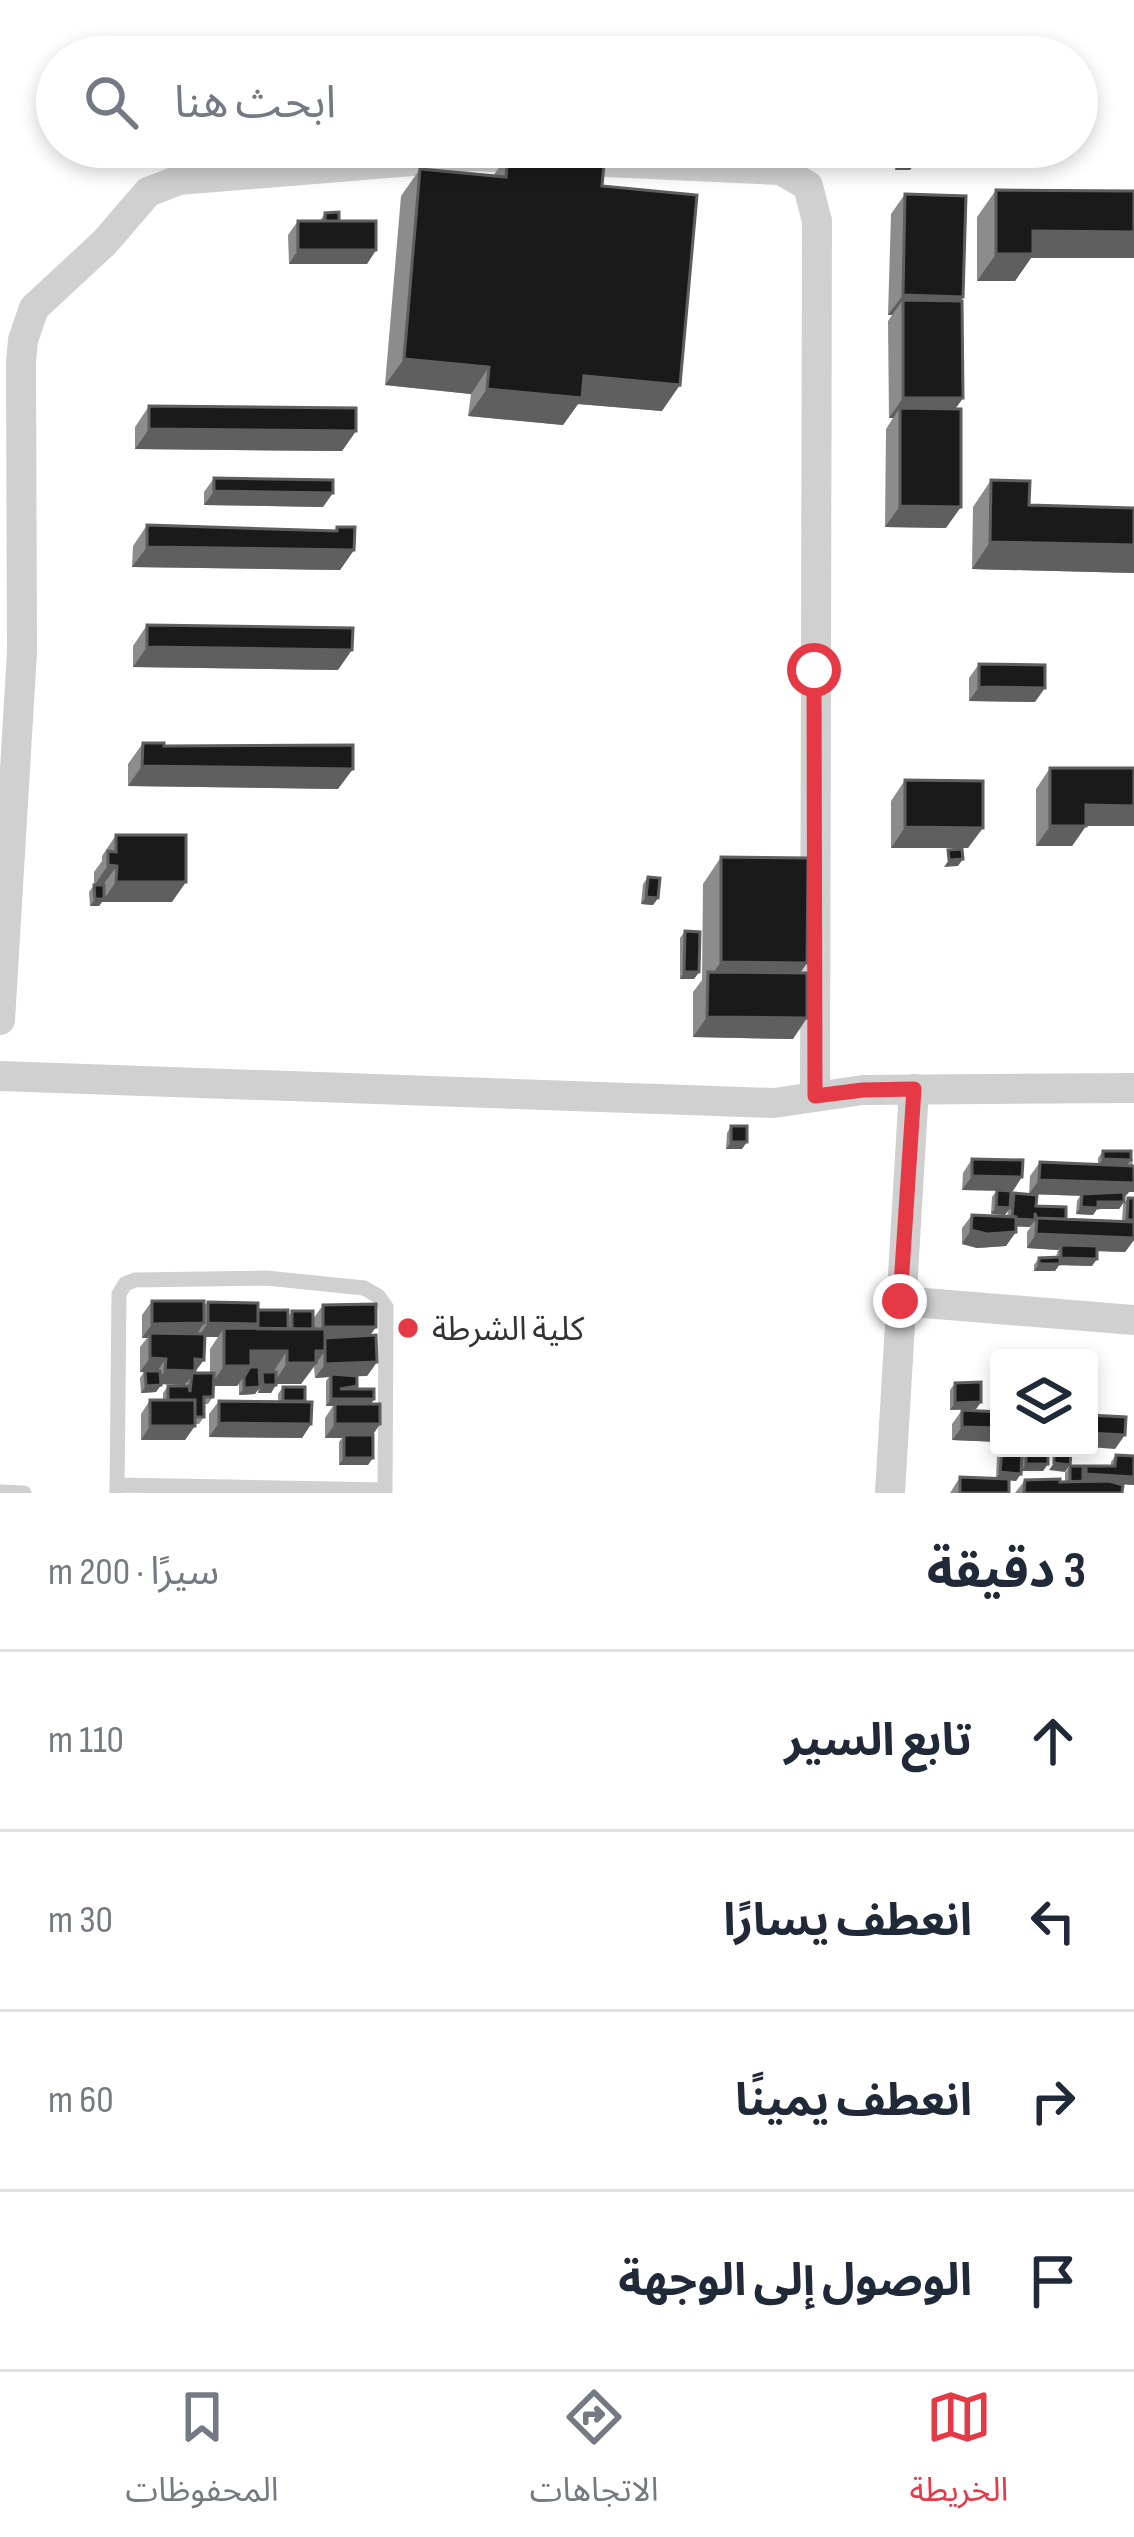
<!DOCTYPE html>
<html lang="ar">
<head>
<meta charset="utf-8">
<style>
  :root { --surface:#fff; --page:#f2f2f3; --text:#1f2937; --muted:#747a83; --line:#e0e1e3; --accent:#e63946 }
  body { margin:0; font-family:"Sofia Sans Condensed","Noto Sans Arabic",sans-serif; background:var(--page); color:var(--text); direction:rtl }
  .controls { position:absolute; right:36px; bottom:36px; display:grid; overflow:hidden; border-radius:12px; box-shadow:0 6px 18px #0003 }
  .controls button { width:108px; height:108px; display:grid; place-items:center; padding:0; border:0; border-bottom:3px solid var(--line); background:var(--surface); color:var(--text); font:60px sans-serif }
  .stop { position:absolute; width:36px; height:36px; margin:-27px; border:9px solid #e63946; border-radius:50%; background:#fff }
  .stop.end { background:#e63946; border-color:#fff; box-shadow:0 3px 12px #0008 }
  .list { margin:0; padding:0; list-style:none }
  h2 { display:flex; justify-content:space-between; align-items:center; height:156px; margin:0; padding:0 48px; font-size:51px }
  h2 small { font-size:39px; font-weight:400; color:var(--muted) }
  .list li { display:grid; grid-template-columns:78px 1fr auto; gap:36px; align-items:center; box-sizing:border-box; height:180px; padding:0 48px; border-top:3px solid var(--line) }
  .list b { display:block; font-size:45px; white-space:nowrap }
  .list em { font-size:39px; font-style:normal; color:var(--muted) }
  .icon { flex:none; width:66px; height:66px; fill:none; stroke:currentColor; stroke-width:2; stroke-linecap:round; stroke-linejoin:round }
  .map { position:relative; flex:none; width:1134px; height:1493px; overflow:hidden; direction:ltr }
  .search { position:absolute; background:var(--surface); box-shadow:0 6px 18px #0003; left:36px; right:36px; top:36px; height:132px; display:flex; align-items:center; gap:30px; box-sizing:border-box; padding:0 42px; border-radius:66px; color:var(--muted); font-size:45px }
  .sheet { height:876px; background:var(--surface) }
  nav { display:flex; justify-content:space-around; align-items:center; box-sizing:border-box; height:168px; border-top:3px solid var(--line); background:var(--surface); font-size:33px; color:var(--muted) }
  nav a { display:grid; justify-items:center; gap:6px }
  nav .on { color:var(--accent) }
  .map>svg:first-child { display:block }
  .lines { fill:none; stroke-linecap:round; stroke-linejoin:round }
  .service { stroke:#d0d0d0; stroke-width:15 }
  .minor { stroke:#d0d0d0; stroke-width:30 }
  .wall { fill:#8c8c8c; fill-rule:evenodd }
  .shaded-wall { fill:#5f5f5f }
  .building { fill:#1a1a1a; stroke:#5f5f5f; stroke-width:3 }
  .route { stroke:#e63946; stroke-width:15 }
  .poi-dot { fill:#e63946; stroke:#fff; stroke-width:4.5 }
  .labels { text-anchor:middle; stroke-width:12; stroke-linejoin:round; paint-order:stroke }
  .poi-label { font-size:33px; fill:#333; stroke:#fff; text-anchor:start }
</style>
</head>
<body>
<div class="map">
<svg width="1134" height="1493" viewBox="0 0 1134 1493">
  <rect width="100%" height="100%" fill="#fff"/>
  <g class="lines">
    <!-- service -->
    <path class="service" d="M117,1485L385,1490
      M0,1492L24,1493
      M117,1493L119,1294L125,1284L135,1280L266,1278L364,1288L378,1296L386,1307L385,1493"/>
    <!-- minor -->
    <path class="minor" d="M0,1020L22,652L21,362L23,340L34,308L105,242L148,192L179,180L474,156L781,170L808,186L817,221L815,1096
      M0,1076L774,1103L863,1090L1134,1088
      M900,1301L1134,1320
      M890,1493L914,1089"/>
  </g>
  <!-- wall -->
  <path class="wall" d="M54,112L57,133H49V119Z
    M899,147L915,163L910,170H895L894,154Z
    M508,155L602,186L662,411L578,404L563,425L468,416L471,394L385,385L401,196L420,169L493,176Z
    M996,190L1134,191V258H1031L1015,281H977V217Z
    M905,194L963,297L961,301L963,398L955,409L946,528L885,527L886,429L893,418H889L888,321L892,315H888L891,214Z
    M325,213L339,221L376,250L367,264H289L288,235L298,221H320Z
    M149,406L356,431L342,451L135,449V427Z
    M214,478L323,507L204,505V492Z
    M991,480L1029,505L1134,508V573L972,569L973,507Z
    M147,525L334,531L337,527L354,550L340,570L132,567L133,546Z
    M147,625L338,670L133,667V646Z
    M979,664L1035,702L969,701V678Z
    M143,743L164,746L338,789L128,786V764Z
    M1050,768L1086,826L1072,846H1036V789Z
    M905,780L968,848H891V801Z
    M116,835L172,902H102L99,906H90L89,892L94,885V872L102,861V856Z
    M721,857L807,963L800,973L793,1039L693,1037V992L702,980L703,884Z
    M648,877L658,898L653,905L641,904L643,884Z
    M685,931L699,972L694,979H680V938Z
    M731,1126L742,1149H726L727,1133Z
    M1103,1151L1131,1160L1127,1166L1133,1158L1129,1192L1124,1197V1202L1119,1209H1097L1093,1215L1076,1214L1077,1201L1080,1196L1029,1194L1030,1176L1040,1162L1098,1165V1158Z
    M972,1159L1013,1191L962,1190L963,1173Z
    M997,1190L1010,1198L1014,1193L1036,1206L1065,1219L1122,1221L1123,1205L1128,1198H1134V1240L1125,1252L1097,1251L1092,1266L1059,1265L1055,1271H1034V1265L1039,1258L1056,1257L1058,1250L1027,1248V1232L1032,1225L1030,1227L1016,1226L1006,1246L977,1248L962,1244V1228L972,1215L1007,1216L1008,1211L1005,1215L991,1214L992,1197Z
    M152,1301L204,1306L208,1302L288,1317L292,1311L313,1319L323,1305L376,1327L370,1335L377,1362L367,1376H353L356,1389L371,1404L380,1424L373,1435L368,1465H339V1442L342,1438H325V1418L333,1406H326V1381L329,1377L315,1378L314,1367L301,1384H276L271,1393H258V1390L255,1394L239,1395V1384L237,1386H213V1397L208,1404H204V1417L199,1424H195L185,1440H141V1414L150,1400H163V1393L168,1386H186L187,1382L185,1385L161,1384L156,1392L141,1393L140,1378L144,1372H140V1347L147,1338H142V1315ZM205,1337H218L210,1349V1373H195Z
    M955,1383L981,1402L976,1409L950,1410V1390Z
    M283,1387L305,1402L311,1424L302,1438L209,1437V1414L219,1401H278V1394Z
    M962,1410L999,1412V1442L952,1440V1424Z
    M1002,1450L1022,1458L1026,1451L1043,1471H1021L1016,1481L1009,1480V1493H950L960,1477L996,1478L997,1457Z
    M1116,1455L1134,1456V1485L1118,1484L1122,1493H1015L1025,1480L1065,1482V1473L1070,1466L1083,1469L1086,1466H1111V1462Z"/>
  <!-- shaded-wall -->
  <path class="shaded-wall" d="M900,163H915L910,170H895Z
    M1033,231L1134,232V258H1031L1015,281H977L996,254Z
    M298,250H376L367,264H289Z
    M903,295L963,297L949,317L903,300L892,315H888Z
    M404,359L489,367L471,394L385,385Z
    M584,376L680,385L662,411L578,404L563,425L468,416L487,389Z
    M903,398H963L948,419L900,408L893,418H889Z
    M149,429L356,431L342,451L135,449Z
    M214,491L333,493L323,507L204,505Z
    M900,506L961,507L946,528L885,527Z
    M990,542L1134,545V573L972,569Z
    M147,547L354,550L340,570L132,567Z
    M147,647L352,650L338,670L133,667Z
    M979,687L1045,688L1035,702L969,701Z
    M142,766L353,769L338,789L128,786Z
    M1086,805L1134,806V826H1086L1072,846H1036L1050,826Z
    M905,827L983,828L968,848H891Z
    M963,859L958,866L944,867L949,860Z
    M108,865L117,866L102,886H94Z
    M116,882H186L172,902H102Z
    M646,897L658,898L653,905L641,904Z
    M95,899H104L99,906H90Z
    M721,962L807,963L788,990L708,980Z
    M684,972H699L694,979H680Z
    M707,1017L807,1018L793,1039L693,1037Z
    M731,1142H747L742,1149H726Z
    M1103,1159L1131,1160L1126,1167L1098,1166Z
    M972,1176L1022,1177L1013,1191L962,1190Z
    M1039,1180L1134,1183V1192H1129L1125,1197L1029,1194Z
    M1098,1202H1124L1119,1209H1097L1093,1215L1076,1214L1081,1207Z
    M996,1207L1010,1208L1005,1215L991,1214Z
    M1012,1219L1035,1220L1030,1227L1007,1226Z
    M971,1230L1016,1232L1006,1246L977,1248L962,1244Z
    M1036,1234L1134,1238V1240L1125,1252L1061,1250V1245L1058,1250L1027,1248Z
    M1061,1258L1097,1259L1092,1266L1059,1265L1055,1271H1034L1039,1264Z
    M204,1323L195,1337L150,1333L147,1338H142L152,1324Z
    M208,1323L258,1324L248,1338L224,1328L218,1337H198Z
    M323,1327H376L366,1341H323Z
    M251,1351H287L273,1372H247L237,1386H210L224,1366Z
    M316,1351H325L301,1384H273L287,1363Z
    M150,1358L166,1359L156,1373L140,1372Z
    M195,1359L204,1360L185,1385L156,1384L165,1370Z
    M377,1362L367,1376L331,1377V1374L329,1377L315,1378L325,1364Z
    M161,1385L156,1392L141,1393L146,1386Z
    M263,1385H276L271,1393H258Z
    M260,1387L255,1394L239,1395L244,1388Z
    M331,1399H374L370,1406H326Z
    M981,1402L976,1409L950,1410L955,1403Z
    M219,1423L311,1424L302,1438L209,1437Z
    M335,1424H380L370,1438L344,1435L342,1438H325Z
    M150,1426H195L185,1440H141Z
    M962,1427L999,1428V1442L952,1440Z
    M1089,1433L1125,1435L1115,1449L1089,1447Z
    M344,1458H373L368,1465H339Z
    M1054,1463L1070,1465L1065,1472L1049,1470Z
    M1026,1464H1048L1043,1471H1021Z
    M1000,1472L1021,1474L1016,1481L996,1479Z
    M1086,1474L1134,1477V1485L1081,1481Z"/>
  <!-- building -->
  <path class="building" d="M899,147H914L915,163H900Z
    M508,155L604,164L602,186L697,195L680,385L584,376L582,398L487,389L489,367L404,359L420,169L506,177Z
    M996,190L1134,191V232L1033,231V254H996Z
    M905,194L966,196L963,297L903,295Z
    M339,212V221H325V213Z
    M298,221H376V250H298Z
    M903,300L962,301L963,398H903Z
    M149,406L356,408V431L149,429Z
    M900,408L961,409V507L900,506Z
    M214,478L333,480V493L214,491Z
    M991,480L1030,481L1029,505L1134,508V545L990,542Z
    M147,525L337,531V527H355L354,550L147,547Z
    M147,625L353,628L352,650L147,647Z
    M979,664L1045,665V688L979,687Z
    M143,743H164V746L353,745V769L142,766Z
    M1050,768H1134V806L1086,805V826H1050Z
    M905,780L983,781V828L905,827Z
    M116,835H186V882H116L117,866L108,865V851L116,852Z
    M962,849L963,859L949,860L948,850Z
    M721,857L808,858L807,963L721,962Z
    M648,877L660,878L658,898L646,897Z
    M94,885H104V899H95Z
    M685,931L700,932L699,972H684Z
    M708,972L807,973V1018L707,1017Z
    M731,1126H747V1142H731Z
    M1103,1151H1131V1160L1103,1159Z
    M972,1159L1023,1160L1022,1177L972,1176Z
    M1040,1162L1134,1166V1183L1039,1180Z
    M997,1190L1011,1191L1010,1208L996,1207Z
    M1124,1192V1202H1098V1208L1081,1207L1082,1194Z
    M1014,1193L1037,1195L1036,1206L1066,1207V1219L1037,1218V1220L1035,1213V1220L1016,1219V1217L1012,1216Z
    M1128,1198H1134V1220H1127Z
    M972,1215L1016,1217V1232L987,1234L971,1230Z
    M1037,1218L1134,1222V1238L1036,1234Z
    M1061,1245L1097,1246V1259L1061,1258Z
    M1060,1257V1264H1039V1258Z
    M152,1301H204V1323L152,1324Z
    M208,1302L258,1303V1324L208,1323Z
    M376,1304V1327H323V1305Z
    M258,1310H288V1329H258Z
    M292,1311H313V1329H292Z
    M224,1328L325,1329V1351H316V1363H287V1351H251V1366H224Z
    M150,1333L205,1334L204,1360L195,1359V1371L165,1370L166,1359L150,1358Z
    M376,1335L377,1362L325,1364V1338Z
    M250,1367H259L260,1387L244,1388V1377Z
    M145,1371H160L161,1385L146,1386Z
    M262,1372H276V1385H263Z
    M192,1373H214L213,1397H204V1417H195V1400H168V1386H189L190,1392Z
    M331,1374L357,1376V1386L340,1389H374V1399H331Z
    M981,1382V1402L955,1403V1383Z
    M283,1387H305V1401H283Z
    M150,1400H195V1426H150Z
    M219,1401L312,1402L311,1424L219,1423Z
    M335,1404H380V1424H335Z
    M962,1410L999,1412V1428L962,1427Z
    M1089,1415L1126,1417L1125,1435L1089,1433Z
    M344,1435H373V1458H344Z
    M1002,1450L1022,1451L1021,1474L1000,1472Z
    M1026,1451H1048V1464H1026Z
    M1054,1452L1071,1453L1070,1465L1054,1463Z
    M1116,1455L1134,1456V1477L1086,1474V1466H1115Z
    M1070,1466H1083V1481L1070,1482Z
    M960,1477L1009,1479V1493H960Z
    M1060,1479V1482L1109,1481L1123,1485L1122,1493H1024L1025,1480Z"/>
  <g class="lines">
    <!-- route -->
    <path class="route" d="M814,670L815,1096L863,1090L914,1089L900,1301"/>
  </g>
  <!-- markers -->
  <circle class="poi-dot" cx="408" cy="1328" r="12"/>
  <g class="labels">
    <!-- poi labels -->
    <g class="poi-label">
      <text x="432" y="1340">كلية الشرطة</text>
    </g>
  </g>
</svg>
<div class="controls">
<button><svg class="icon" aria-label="layers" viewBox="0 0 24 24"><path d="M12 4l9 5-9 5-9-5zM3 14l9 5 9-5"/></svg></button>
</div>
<div class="stop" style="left:814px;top:670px"></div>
<div class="stop end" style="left:900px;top:1301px"></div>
<div class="search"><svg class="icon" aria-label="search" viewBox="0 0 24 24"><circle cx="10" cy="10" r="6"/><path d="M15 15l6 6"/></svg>ابحث هنا</div>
</div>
<section class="sheet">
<h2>3 دقيقة<small>سيرًا · 200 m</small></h2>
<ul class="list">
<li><svg class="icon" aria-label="ahead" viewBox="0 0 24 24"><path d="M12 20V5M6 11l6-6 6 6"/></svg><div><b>تابع السير</b></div><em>110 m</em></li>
<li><svg class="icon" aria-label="left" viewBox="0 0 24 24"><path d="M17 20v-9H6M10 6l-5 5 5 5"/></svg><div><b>انعطف يسارًا</b></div><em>30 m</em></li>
<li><svg class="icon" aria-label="right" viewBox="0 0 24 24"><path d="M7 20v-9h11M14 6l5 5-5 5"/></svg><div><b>انعطف يمينًا</b></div><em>60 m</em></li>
<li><svg class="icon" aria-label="arrive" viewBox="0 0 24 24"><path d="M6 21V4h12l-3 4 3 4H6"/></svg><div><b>الوصول إلى الوجهة</b></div></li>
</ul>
</section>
<nav>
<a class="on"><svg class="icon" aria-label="map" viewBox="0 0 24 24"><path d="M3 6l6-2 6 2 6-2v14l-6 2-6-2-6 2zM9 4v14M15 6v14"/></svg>الخريطة</a>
<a><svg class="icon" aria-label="directions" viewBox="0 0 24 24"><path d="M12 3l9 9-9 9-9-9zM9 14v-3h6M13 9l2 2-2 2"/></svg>الاتجاهات</a>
<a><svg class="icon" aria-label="saved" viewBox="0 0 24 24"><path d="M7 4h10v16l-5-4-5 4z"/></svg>المحفوظات</a>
</nav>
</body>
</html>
